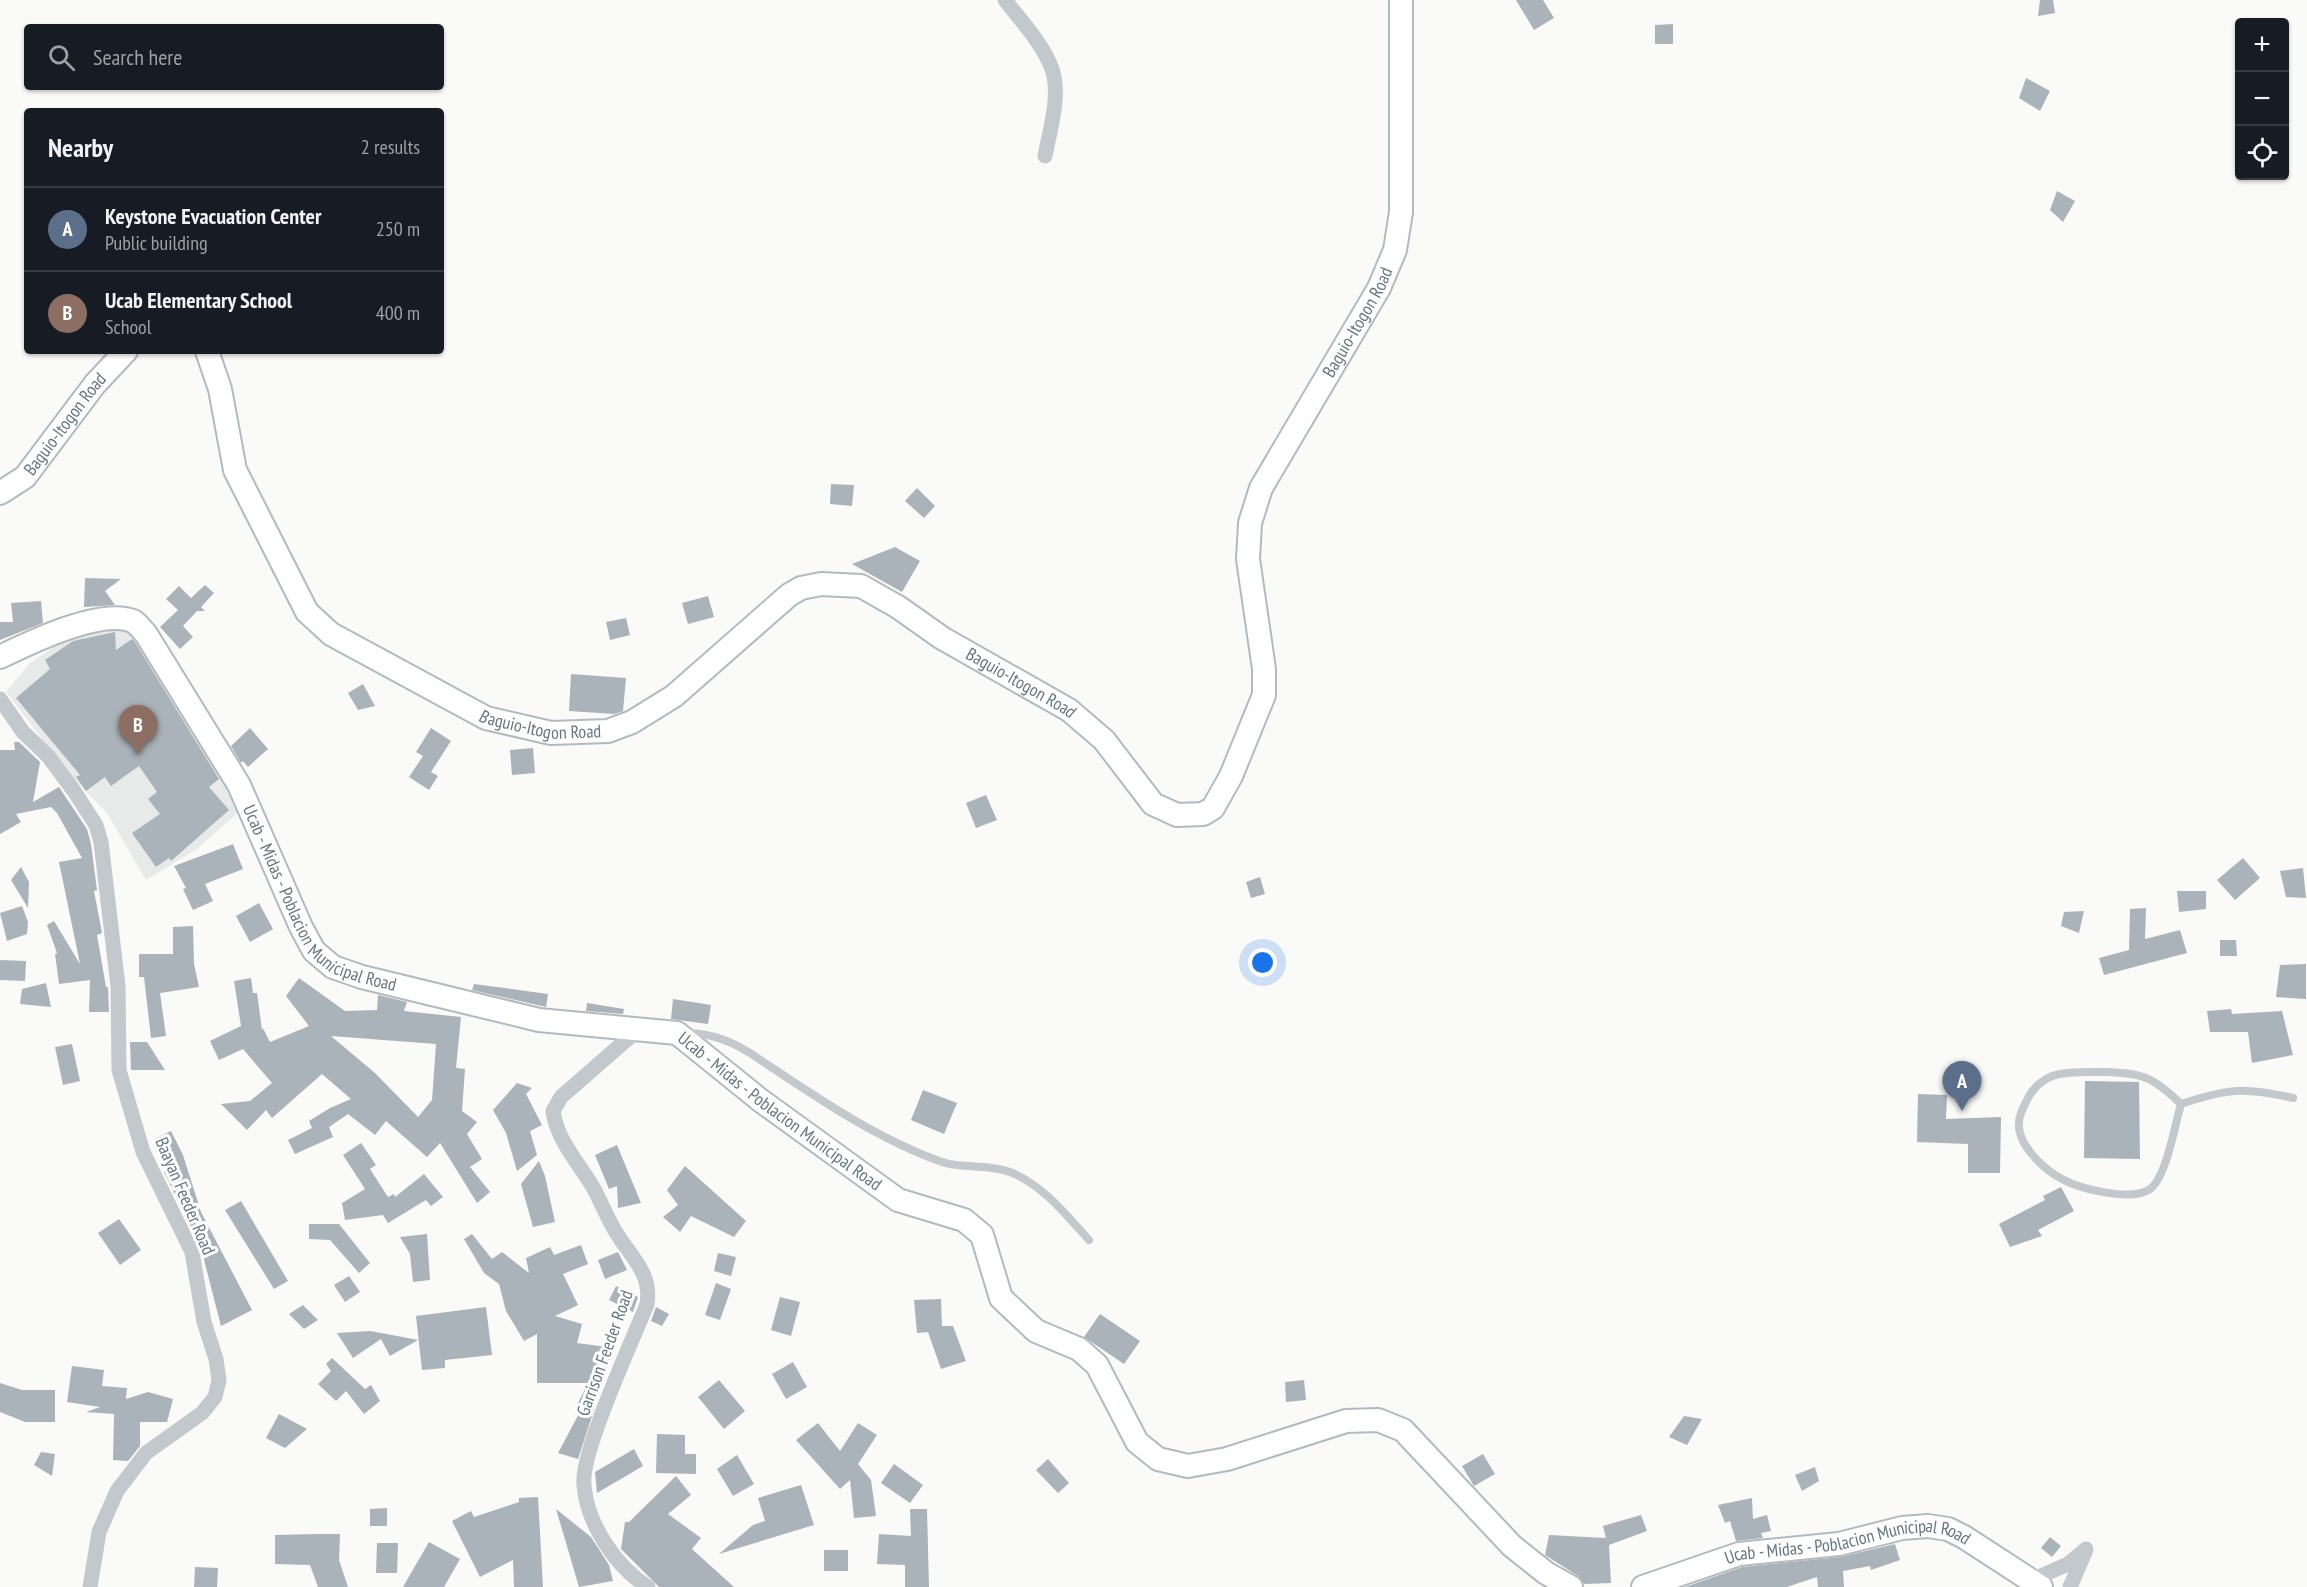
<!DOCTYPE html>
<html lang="en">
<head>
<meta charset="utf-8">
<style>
  :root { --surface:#171b24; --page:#20242c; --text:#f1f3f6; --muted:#9ea1a6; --line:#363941; --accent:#ea580c }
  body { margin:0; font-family:"PT Sans Narrow",sans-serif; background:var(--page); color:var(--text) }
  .controls { position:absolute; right:18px; top:18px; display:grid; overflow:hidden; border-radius:6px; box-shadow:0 2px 4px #0004 }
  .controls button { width:54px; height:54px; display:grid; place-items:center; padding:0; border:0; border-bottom:2px solid var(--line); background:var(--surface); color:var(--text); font:30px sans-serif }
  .you { position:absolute; left:1263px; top:963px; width:21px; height:21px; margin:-15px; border:4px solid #fff; border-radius:50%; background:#1a73e8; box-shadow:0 0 0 9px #1a73e833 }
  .badge { display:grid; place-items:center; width:39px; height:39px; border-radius:50%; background:var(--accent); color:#fff; font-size:20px; font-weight:700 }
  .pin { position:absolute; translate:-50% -50px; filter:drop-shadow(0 2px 3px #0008) }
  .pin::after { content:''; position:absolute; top:32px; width:21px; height:18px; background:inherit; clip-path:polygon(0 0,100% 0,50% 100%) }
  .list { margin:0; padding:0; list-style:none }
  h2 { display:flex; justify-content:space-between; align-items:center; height:78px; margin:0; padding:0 24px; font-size:26px }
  h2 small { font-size:20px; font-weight:400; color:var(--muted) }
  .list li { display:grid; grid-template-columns:39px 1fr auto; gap:18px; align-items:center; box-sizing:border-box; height:84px; padding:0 24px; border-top:2px solid var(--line) }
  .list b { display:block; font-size:22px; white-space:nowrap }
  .list p { margin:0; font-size:20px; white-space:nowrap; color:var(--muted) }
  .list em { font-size:20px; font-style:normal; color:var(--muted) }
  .icon { flex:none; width:33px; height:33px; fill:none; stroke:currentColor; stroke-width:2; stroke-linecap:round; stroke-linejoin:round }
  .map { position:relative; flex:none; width:2307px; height:1587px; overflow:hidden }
  .search { position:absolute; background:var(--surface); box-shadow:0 2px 4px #0004; left:24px; top:24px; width:420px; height:66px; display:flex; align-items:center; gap:15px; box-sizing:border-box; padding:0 21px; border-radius:6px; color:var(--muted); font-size:22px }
  .panel { position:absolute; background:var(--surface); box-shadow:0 2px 4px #0004; left:24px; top:108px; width:420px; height:246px; border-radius:6px }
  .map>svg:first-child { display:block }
  .built { fill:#e8e9e9 }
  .building { fill:#aab3b9; fill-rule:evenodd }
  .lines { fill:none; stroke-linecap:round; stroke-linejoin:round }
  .secondary-casing { stroke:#b3babf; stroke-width:26 }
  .lane { stroke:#c3c8cc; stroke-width:8 }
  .street { stroke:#c3c8cc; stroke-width:15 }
  .secondary { stroke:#fff; stroke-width:22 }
  .labels { text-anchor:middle; stroke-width:6; stroke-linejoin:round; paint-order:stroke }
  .street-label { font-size:18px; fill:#657683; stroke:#fff }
</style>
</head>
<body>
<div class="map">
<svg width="2307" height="1587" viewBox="0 0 2307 1587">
  <rect width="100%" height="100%" fill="#fafaf8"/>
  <!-- built -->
  <path class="built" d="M109,622L141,635L241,810L197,849L146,880L107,813L68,773L6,692L30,663L82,628Z"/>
  <!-- building -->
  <path class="building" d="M1516,0H1543L1554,18L1534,30Z
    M2040,0H2053L2055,13L2038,16Z
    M1673,24V44H1655V25Z
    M2026,78L2050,91L2040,111L2019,98Z
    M2057,191L2075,201L2063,222L2050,210Z
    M831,484L854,485L852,506L830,504Z
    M917,488L935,506L924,518L905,501Z
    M895,547L920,561L902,592L852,564Z
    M85,578L121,579L105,591L115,605L84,607Z
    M205,585L214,593L201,607L205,611H197L183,626L193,637L180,649L160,627L178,610L166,599L179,586L191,598Z
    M708,596L714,617L688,624L682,603Z
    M41,601L43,623L0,640V622H13L11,603Z
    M626,618L630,635L610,640L606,622Z
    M115,632L116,650L132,639L135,642L219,779L209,787L229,810L171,861L169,858L156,867L132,833L160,814L148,799L157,792L139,766L111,786L105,777L86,791L76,777L80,775L16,698L50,669L45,660L73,641Z
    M571,674L626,678L623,711L614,714L569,711Z
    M363,684L375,706L358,710L348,693Z
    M250,728L268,749L248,767L243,761L241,763L231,746Z
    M431,728L451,741L431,772L438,776L429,790L409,777L423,756L416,752Z
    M14,742H19L40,762L33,802L59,787L87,829L91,844L97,890L94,891L102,933L97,935L106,987H108L109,1012H89L90,980L59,984L55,954L57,953L47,925L54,921L80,964L59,862L82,858L57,813L51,807L16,814L21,822L0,834V750H15Z
    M533,748L535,773L512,775L510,750Z
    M986,795L997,820L976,828L966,803Z
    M233,844L243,869L205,884L213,901L193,910L183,889L186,888L174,866Z
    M2243,858L2260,878L2235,900L2217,880Z
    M21,867L29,882L28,908L11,880Z
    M2303,868L2306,898L2286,897L2280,871Z
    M1260,877L1265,894L1251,898L1246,882Z
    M2177,891H2206V909L2179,912Z
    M259,903L273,929L250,942L236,916Z
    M22,906L28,922L27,934L7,941L0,913Z
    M2146,908L2145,939L2180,930L2187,953L2104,975L2099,958L2129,950L2130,909Z
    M2084,911L2079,933L2061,926L2064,912Z
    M193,926L194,964L199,987L160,993L166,1036L151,1038L144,977H139V954H173V927Z
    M2220,940H2236L2237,956H2220Z
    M0,960L26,961L25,981L0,980Z
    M2306,964V999L2276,997L2280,965Z
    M251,978L253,993H257L262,1030L263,1028L270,1042L309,1026L286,996L299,978L345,1011L377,1010L378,995L407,1002L404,1011L461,1017L456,1068L465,1069L462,1111L477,1122L467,1134L482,1159L470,1167L490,1192L477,1203L440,1143L427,1157L386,1121L375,1135L348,1114L329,1127L333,1137L295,1154L288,1140L312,1128L309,1121L330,1108L351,1099L322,1074L272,1118L266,1110L247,1130L221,1104L250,1101L272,1083L243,1049L219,1060L210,1041L241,1026L234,981ZM331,1036L436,1044L432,1100L418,1117L375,1073Z
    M46,983L51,1007L20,1004L22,989Z
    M474,984L548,994L546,1007L472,990Z
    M673,999L711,1005L708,1024L671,1019Z
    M587,1003L624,1009L623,1014L586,1011Z
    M2231,1009L2232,1014L2282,1011L2293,1055L2252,1063L2248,1032H2210L2207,1011Z
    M130,1042H147L165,1070H131Z
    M72,1044L80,1081L63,1085L55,1047Z
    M2085,1081L2139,1082L2140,1159L2084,1158Z
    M517,1083L532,1088L526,1094L542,1125L530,1131L537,1155L517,1171L506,1133L493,1110Z
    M923,1090L957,1103L944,1134L911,1120Z
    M1918,1094L1947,1095L1946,1119L2001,1117L2000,1173H1968V1144L1917,1142Z
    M171,1131L183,1155L201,1212L252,1310L221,1326L201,1248L164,1172L167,1171L153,1140Z
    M361,1143L376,1165L370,1169L388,1197L394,1194L395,1197L424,1174L443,1197L431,1206L426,1200L388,1223L383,1215L345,1220L342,1203L365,1189L343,1155Z
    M617,1145L641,1203L618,1208L617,1186L609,1189L595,1155Z
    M539,1161L545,1176L555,1222L533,1227L521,1184Z
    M685,1166L746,1221L734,1237L691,1216L680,1232L663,1217L678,1205L667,1190Z
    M2061,1187L2074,1211L2038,1230L2042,1236L2010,1247L1999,1224L2045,1200L2043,1196Z
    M241,1201L288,1281L274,1289L225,1210Z
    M119,1219L141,1250L120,1265L98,1233Z
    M309,1224H339L370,1263L359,1273L330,1240L309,1239Z
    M427,1234L430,1280L413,1282L410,1254L400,1237Z
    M472,1234L492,1259L502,1252L529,1273L526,1258L550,1247L554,1255L581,1245L588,1264L563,1274L578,1305L555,1316L582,1324L577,1343L614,1348L578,1459L558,1453L582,1408L577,1405L588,1383H537V1334L524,1341L506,1311L499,1284L484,1273L464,1239Z
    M618,1252L627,1270L605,1279L598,1260Z
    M718,1253L736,1257L731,1276L714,1271Z
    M349,1276L360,1292L345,1302L334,1285Z
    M716,1283L731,1289L720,1320L705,1315Z
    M616,1286L638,1297L633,1312L609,1300Z
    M780,1297L800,1302L791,1336L771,1330Z
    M941,1299L942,1326H953L966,1361L941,1369L928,1332L917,1333L914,1300Z
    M303,1305L318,1320L304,1329L289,1314Z
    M486,1307L492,1355L445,1360V1368L422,1370L416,1316Z
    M656,1307L669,1314L662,1326L651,1321Z
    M1100,1314L1140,1341L1124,1364L1084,1337Z
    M370,1331L376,1332L418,1340L390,1356L381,1339L353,1358L337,1333Z
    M332,1358L365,1389L371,1385L380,1401L364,1414L346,1391L336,1401L318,1384L331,1371L326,1364Z
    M793,1362L807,1387L786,1399L772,1374Z
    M72,1366L104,1370L102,1386L127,1388L126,1399L148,1392L173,1399L167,1422H140V1446L128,1461L113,1460L114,1414L86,1412L100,1407L67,1402Z
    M719,1380L745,1411L724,1429L698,1397Z
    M1304,1380L1306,1400L1286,1402L1285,1382Z
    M0,1383L22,1390H55V1422H25L0,1412Z
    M279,1414L307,1429L285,1448L266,1438Z
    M1684,1416L1702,1419L1687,1445L1669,1437Z
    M818,1423L840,1451L858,1423L877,1435L858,1464L871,1480L876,1516L854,1518L850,1480L840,1489L796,1440Z
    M657,1434L685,1435V1454H696V1474L656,1473Z
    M634,1449L643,1466L597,1493L595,1472Z
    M41,1452L55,1454L52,1476L34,1465Z
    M1483,1454L1495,1474L1474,1486L1462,1466Z
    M737,1455L754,1484L733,1496L717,1469Z
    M1048,1459L1069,1483L1058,1493L1036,1470Z
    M894,1464L923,1485L910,1503L881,1483Z
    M1815,1467L1819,1481L1802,1491L1795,1475Z
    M676,1476L691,1495L668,1514L701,1538L692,1549L734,1587H659L621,1549L625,1522H629Z
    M801,1485L814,1525L719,1554L753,1525L765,1521L758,1498Z
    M538,1497L543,1587H514L513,1560L480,1577L452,1521L471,1511L474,1517L519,1502V1498Z
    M1752,1498L1753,1519L1767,1515L1771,1531L1761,1533L1763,1538L1736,1541L1730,1521L1725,1523L1718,1505Z
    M387,1508V1526H370V1509Z
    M556,1509L591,1537L609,1565L613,1581L579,1587Z
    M910,1509H927L929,1587H905V1565L877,1564L879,1534L911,1536Z
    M1641,1515L1647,1531L1609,1545L1611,1583L1584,1584L1578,1576L1545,1555L1549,1535L1606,1538L1603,1526Z
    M316,1534H340L339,1560L348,1587H318L310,1565L275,1564V1535Z
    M2050,1537L2061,1546L2052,1557L2041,1548Z
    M429,1542L460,1559L444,1587H403Z
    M377,1543H398L397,1573H376Z
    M1895,1544L1900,1560L1871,1570L1870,1566L1843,1571L1844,1587H1818L1817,1577L1787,1587H1685L1742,1567L1840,1557Z
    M824,1550H848V1571H824Z
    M195,1567L218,1568L217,1587H194Z"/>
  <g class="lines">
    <defs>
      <g id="secondary">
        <path id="s1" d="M207,351L220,389L235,470L307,612L331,634L486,718L551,733L608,731L632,722L674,696L789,595L801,588L821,584L861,586L898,607L942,638L1069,710L1104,740L1153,804L1177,815L1203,814L1213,808L1231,776L1264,695V669L1248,559L1250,523L1261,488L1379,288L1395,250L1401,212V0"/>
        <path id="s2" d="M0,493L25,477L95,384L126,351"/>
        <path id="s3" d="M0,657C31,642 101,608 133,621C138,624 142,630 146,634L239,785L301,927L314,951L333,967L362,977L539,1020L677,1033L760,1100L898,1200L964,1220L982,1235L1001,1298L1036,1331L1079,1349L1097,1365L1137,1442L1158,1459L1188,1466L1227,1459L1346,1421L1378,1420L1403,1430L1512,1546L1546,1573L1571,1587"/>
        <path id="s4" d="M1643,1587L1739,1554L1839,1544L1902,1528L1928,1526L1948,1529L1964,1537L2041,1587"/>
      </g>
    </defs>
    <!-- secondary casing -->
    <use href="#secondary" class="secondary-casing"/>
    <!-- lane -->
    <path class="lane" d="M687,1033C714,1033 738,1044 759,1059C816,1097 877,1139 942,1162C963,1169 989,1164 1010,1172C1043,1185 1066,1215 1089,1240
      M2106,1072C2144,1073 2154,1078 2181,1104C2175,1125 2166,1178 2150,1189C2132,1202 2080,1189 2062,1179C2045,1170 2021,1148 2019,1128C2018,1116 2023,1108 2028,1098C2034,1086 2047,1076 2060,1074C2075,1071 2091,1072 2106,1072Z
      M2181,1104C2229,1088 2245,1087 2293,1098"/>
    <!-- street -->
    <path class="street" d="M1005,0C1021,21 1043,44 1052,69C1061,95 1050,129 1045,156
      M0,699L23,732L48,756L74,791L96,825L101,842L118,986L119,1070L143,1152L192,1252L204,1322L216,1359L219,1380L215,1397L202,1413L146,1453L117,1491L99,1532L90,1587
      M640,1028L561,1097L553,1111C557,1141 579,1163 594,1189C602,1204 608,1220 617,1234C632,1258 652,1274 647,1304C633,1340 580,1453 584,1485C587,1524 616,1567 648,1587
      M2032,1580L2068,1564L2086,1549
      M2070,1587L2085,1552"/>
    <!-- secondary -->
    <use href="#secondary" class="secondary"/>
  </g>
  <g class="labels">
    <!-- street labels -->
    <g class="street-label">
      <text dy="6" stroke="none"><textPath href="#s1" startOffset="1876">Baguio-Itogon Road</textPath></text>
      <text dy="6" stroke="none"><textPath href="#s2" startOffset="96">Baguio-Itogon Road</textPath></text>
      <text dy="6" stroke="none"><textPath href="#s1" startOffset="1104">Baguio-Itogon Road</textPath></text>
      <text dy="6" stroke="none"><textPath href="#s1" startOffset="546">Baguio-Itogon Road</textPath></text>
      <text dy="6" stroke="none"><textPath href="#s3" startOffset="484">Ucab - Midas - Poblacion Municipal Road</textPath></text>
      <text dy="6" stroke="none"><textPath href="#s3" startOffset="1024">Ucab - Midas - Poblacion Municipal Road</textPath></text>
      <text transform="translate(185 1196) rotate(67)" y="6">Baayan Feeder Road</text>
      <text transform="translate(605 1353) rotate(-70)" y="6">Garrison Feeder Road</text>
      <text dy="6" stroke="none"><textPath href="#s4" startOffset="212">Ucab - Midas - Poblacion Municipal Road</textPath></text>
    </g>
  </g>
</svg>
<div class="controls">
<button>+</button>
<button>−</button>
<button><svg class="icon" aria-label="locate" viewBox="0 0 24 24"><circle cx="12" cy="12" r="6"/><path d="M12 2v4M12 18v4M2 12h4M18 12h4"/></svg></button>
</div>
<div class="you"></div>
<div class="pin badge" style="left:1962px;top:1111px;background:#5c6f8a">A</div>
<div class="pin badge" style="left:138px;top:755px;background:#8d6e63">B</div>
<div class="search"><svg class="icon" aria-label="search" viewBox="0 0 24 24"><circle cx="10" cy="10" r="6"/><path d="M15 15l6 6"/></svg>Search here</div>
<section class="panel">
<h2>Nearby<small>2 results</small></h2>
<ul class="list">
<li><span class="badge" style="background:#5c6f8a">A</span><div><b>Keystone Evacuation Center</b><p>Public building</p></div><em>250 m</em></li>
<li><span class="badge" style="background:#8d6e63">B</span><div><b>Ucab Elementary School</b><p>School</p></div><em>400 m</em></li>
</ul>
</section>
</div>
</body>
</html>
